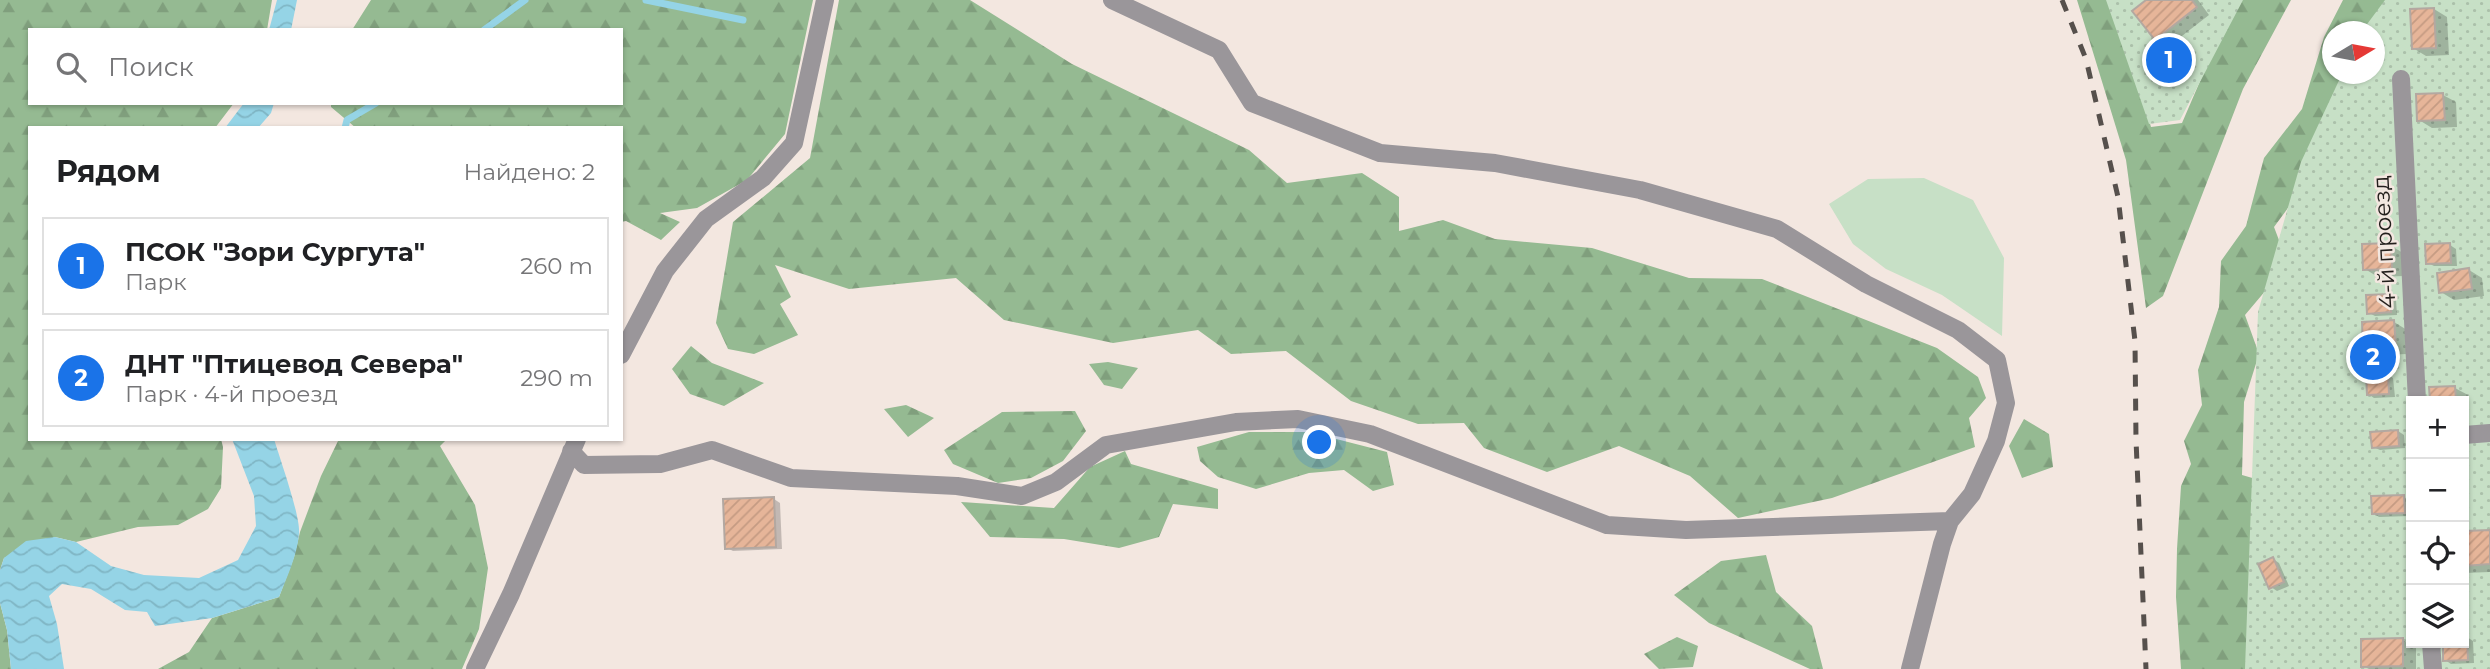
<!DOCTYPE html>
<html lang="ru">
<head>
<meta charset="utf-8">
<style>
  :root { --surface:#fff; --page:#f2f2f2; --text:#202124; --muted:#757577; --line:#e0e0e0; --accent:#1a73e8 }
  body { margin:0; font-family:Montserrat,sans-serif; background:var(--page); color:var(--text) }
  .controls { position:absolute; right:21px; bottom:21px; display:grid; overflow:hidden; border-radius:0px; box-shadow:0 2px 5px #0004 }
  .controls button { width:63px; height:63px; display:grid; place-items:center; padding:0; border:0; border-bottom:2px solid var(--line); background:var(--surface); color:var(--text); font:35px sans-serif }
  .compass { position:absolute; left:2322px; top:21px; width:63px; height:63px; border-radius:50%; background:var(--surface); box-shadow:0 2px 5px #0004; rotate:80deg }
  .you { position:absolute; left:1320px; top:443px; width:24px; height:24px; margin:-18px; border:5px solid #fff; border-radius:50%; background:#1a73e8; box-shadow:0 0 0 10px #1a73e833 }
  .badge { display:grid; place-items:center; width:46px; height:46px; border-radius:50%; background:var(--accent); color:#fff; font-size:23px; font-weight:700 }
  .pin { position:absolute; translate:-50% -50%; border:4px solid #fff; box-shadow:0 2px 7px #0006 }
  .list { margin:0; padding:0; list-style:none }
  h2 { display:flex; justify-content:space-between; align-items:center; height:91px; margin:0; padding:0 28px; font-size:30px }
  h2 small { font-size:23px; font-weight:400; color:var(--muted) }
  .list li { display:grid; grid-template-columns:46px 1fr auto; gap:21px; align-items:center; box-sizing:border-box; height:98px; margin:0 14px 14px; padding:0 14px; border:2px solid var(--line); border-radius:0px }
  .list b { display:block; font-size:26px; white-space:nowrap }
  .list p { margin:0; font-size:23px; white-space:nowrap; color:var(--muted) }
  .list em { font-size:23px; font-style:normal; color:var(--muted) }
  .icon { flex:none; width:38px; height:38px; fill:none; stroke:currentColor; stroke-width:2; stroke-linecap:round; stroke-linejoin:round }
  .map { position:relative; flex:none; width:2490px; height:669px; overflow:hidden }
  .search { position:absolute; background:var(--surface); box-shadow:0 2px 5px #0004; left:28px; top:28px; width:595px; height:77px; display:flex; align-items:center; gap:18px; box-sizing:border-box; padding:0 24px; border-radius:0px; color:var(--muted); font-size:26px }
  .panel { position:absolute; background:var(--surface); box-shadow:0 2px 5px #0004; left:28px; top:126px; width:595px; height:315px; border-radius:0px }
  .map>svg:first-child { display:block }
  .grass { fill:#c7e0c6 }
  .forest { fill:url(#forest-firs) }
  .park { fill:url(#park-dots); fill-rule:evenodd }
  .water { fill:url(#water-waves) }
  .shadow { fill:#0003 }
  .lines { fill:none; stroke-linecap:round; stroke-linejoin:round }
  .stream { stroke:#95d4e6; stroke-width:7 }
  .building { fill:url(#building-hatch); stroke:#b3a8a1; stroke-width:2 }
  .minor { stroke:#9a969a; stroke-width:18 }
  .rail { stroke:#56504c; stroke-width:5; stroke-dasharray:12 12; stroke-linecap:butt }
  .labels { text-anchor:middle; stroke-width:5; stroke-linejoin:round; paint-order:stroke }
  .street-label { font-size:23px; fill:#231f1c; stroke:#f3e7e0 }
</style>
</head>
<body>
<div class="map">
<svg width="2490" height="669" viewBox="0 0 2490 669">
  <defs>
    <pattern id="forest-firs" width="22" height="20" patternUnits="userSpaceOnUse" patternTransform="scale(1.75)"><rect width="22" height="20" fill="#95ba92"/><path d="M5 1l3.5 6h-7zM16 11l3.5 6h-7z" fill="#809f7d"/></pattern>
    <pattern id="park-dots" width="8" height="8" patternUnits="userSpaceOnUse" patternTransform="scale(1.75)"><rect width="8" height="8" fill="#c7e0c6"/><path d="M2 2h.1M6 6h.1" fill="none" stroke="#abc0aa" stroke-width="1.8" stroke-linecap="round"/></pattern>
    <pattern id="water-waves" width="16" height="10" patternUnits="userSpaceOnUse" patternTransform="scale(1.75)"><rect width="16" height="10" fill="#95d4e6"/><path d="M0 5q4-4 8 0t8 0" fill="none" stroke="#80b6c5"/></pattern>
    <pattern id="building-hatch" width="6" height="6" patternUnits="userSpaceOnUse" patternTransform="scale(1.75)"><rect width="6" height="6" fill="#e6b599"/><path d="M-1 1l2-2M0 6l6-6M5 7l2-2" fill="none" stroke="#c59b83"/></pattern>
  </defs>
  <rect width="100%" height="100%" fill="#f3e7e0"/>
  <!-- grass -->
  <path class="grass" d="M1924,178L1973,200L2004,258L2002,336L1942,295L1886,269L1853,244L1829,204L1868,179Z"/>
  <!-- forest -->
  <path class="forest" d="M0,0H272L267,30H30V103H234L215,128H30V439H221L223,447L221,488L208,509L178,525L138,527L76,542L55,537L4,558L0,570Z
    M371,0H813L785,134L747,180L697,208L660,213L680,222L661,240L626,221L621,222V128H356L331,107V103H621V30H352Z
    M839,0H970L1072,64L1249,150L1287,183L1362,173L1399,197V231L1443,220L1495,239L1592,248L1689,278L1762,279L1937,348L1978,377L1986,398L1969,418L1975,447L1832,498L1738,518L1690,476L1619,446L1547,472L1484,448L1464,423L1418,424L1351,401L1286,351L1231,354L1198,330L1113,343L1004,320L956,278L849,289L775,265L791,297L780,304L798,335L754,354L728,349L716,323L733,222L810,158Z
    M2077,0H2115L2151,127L2182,123L2235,0H2291L2243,89L2163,296L2146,308L2126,160Z
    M2343,0H2394L2374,32H2332V74H2369L2367,100L2274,227L2288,264L2245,315L2259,354L2244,402L2242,475L2291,489L2258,669H2181L2176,597L2177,549L2181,486L2191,464L2184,441L2202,405L2198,370L2219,307L2221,261L2246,226L2264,158L2302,109L2324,37Z
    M691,346L712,363L764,383L724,406L690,394L672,369Z
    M1108,362L1138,368L1122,389L1104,385L1089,364Z
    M906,405L934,418L908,437L884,409Z
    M1075,411L1086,431L1063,461L1031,478L998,483L953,464L944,450L1002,412Z
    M2024,419L2049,434L2053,467L2022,478L2009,446Z
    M1249,432H1309L1387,452L1394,485L1373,491L1344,470L1309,473L1256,489L1218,477L1200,461L1197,447Z
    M339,439H447L440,446L475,505L488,568L479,629L462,669H158L189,652L212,618L279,597L294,557L300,532L321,476Z
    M1125,451L1131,464L1218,489V509L1173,504L1159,537L1119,548L1064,539L990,537L961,502L1054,508L1090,467Z
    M1766,555L1776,592L1812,626L1823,669H1810L1709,623L1674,595L1721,561Z
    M0,603L7,630L11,669H0Z
    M1677,637L1698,646L1693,667L1659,669L1644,654Z"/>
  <!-- park -->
  <path class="park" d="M2106,0H2243L2180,120L2149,124Z
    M2385,0H2490V669H2245L2258,312L2301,162L2342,74H2374V32L2362,31ZM2411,401H2464V643H2411Z"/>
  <!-- water -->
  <path class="water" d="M277,0H297L291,30H269Z
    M244,103H274L271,113L258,128H225Z
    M232,439H274C280,459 301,517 299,534C297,556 287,577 279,597L212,618L155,626L147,612L125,610L91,589L62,584L49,596L57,624L64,669H11L7,630L0,603V570L4,558L26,541L55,537L76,542L111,566L144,575L199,578L238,560L256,526L254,496Z"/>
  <!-- shadow -->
  <path class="shadow" d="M2149,0H2198L2209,15L2169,46L2156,39Z
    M2434,9L2447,17L2449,55L2426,56L2413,48Z
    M2443,95L2456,102L2457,127L2432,128L2419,120Z
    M2390,245L2403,253L2404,276L2378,277L2365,269Z
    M2450,245L2456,249L2457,266H2434L2428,263Z
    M2469,270L2482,278L2484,296L2454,300L2441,292Z
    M2390,296L2396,300L2397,315L2375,316L2369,313Z
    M2394,322L2407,330L2408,354L2378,355L2365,347Z
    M2387,374L2393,378L2395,397L2374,398L2368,394Z
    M2455,388L2468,395L2469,423L2464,424V401H2432L2431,389Z
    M2398,431L2404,435L2405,448L2380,450L2373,447Z
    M2464,461L2467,463L2468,480H2464Z
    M2404,497L2410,501V516L2379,517L2373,513Z
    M774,499L780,503L782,549L733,551L727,548Z
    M2490,531V572L2464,573V533Z
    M2273,559L2279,563L2289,586L2277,591L2271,587Z
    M2467,637L2473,641L2474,663L2451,664L2445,660V643H2464V638Z
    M2402,640L2416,648V669H2369L2363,666Z"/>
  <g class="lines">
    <!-- stream -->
    <path class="stream" d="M646,0L743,20
      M484,30L525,0
      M345,128L347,120L376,103"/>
  </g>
  <!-- building -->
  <path class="building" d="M2146,0H2192L2197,7L2155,40L2132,11Z
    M2434,8L2436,48L2412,49L2410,9Z
    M2443,93L2445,120L2417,121L2416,94Z
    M2391,243L2392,269L2363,270L2362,244Z
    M2450,243L2451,263L2426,264L2425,244Z
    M2469,268L2472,289L2439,293L2437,273Z
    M2390,294L2391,312L2367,314L2366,295Z
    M2394,320L2396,347L2363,348L2362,322Z
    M2388,373L2389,394L2367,395L2366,374Z
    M2455,386L2456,401H2430L2429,387Z
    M2398,430L2399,446L2372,448L2370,432Z
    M2404,495L2405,513L2372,514L2371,496Z
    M774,497L776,547L725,549L723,499Z
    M2490,530V564L2464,566V531Z
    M2273,557L2284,582L2269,589L2258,564Z
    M2464,636H2467L2468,660L2443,661V643H2464Z
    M2403,638V666L2361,667V639Z"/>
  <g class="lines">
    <!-- minor -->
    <path class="minor" d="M1112,0L1219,50L1252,103L1380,153L1495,163L1640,190L1777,229L1866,284L1958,330L1997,360L2006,403L1996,441L1972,494L1950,521L1942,544L1910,669
      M2401,79L2417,401
      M621,355L665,271L706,219L763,178L794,143L825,0
      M2464,435L2490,433
      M571,451L584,465L660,464L712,450L791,478L957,486L1022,496L1056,482L1106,445L1236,422L1298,419L1370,434L1607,525L1686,530L1950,521
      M2431,643L2433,669
      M475,669L511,594L577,439"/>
    <!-- rail -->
    <path class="rail" d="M2062,0L2086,59L2118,197L2135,341L2136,440L2146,669"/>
  </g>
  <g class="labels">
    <!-- street labels -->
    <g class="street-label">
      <text transform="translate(2384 242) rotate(-93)" y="8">4-й проезд</text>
    </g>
  </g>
</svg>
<div class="controls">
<button>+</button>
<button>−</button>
<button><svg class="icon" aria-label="locate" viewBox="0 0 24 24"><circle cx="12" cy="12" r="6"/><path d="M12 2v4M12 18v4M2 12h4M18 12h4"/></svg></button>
<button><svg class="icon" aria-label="layers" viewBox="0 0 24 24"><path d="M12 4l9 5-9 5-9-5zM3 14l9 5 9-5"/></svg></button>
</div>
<svg class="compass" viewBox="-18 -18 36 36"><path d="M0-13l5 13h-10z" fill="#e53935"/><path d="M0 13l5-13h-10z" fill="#757577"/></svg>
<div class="you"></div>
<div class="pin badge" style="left:2169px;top:60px">1</div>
<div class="pin badge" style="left:2373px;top:357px">2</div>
<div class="search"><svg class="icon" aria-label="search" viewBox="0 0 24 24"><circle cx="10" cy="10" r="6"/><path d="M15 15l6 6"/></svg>Поиск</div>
<section class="panel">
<h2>Рядом<small>Найдено: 2</small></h2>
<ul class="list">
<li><span class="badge">1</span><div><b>ПСОК &quot;Зори Сургута&quot;</b><p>Парк</p></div><em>260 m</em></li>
<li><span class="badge">2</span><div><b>ДНТ &quot;Птицевод Севера&quot;</b><p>Парк · 4-й проезд</p></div><em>290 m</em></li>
</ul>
</section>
</div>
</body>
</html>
